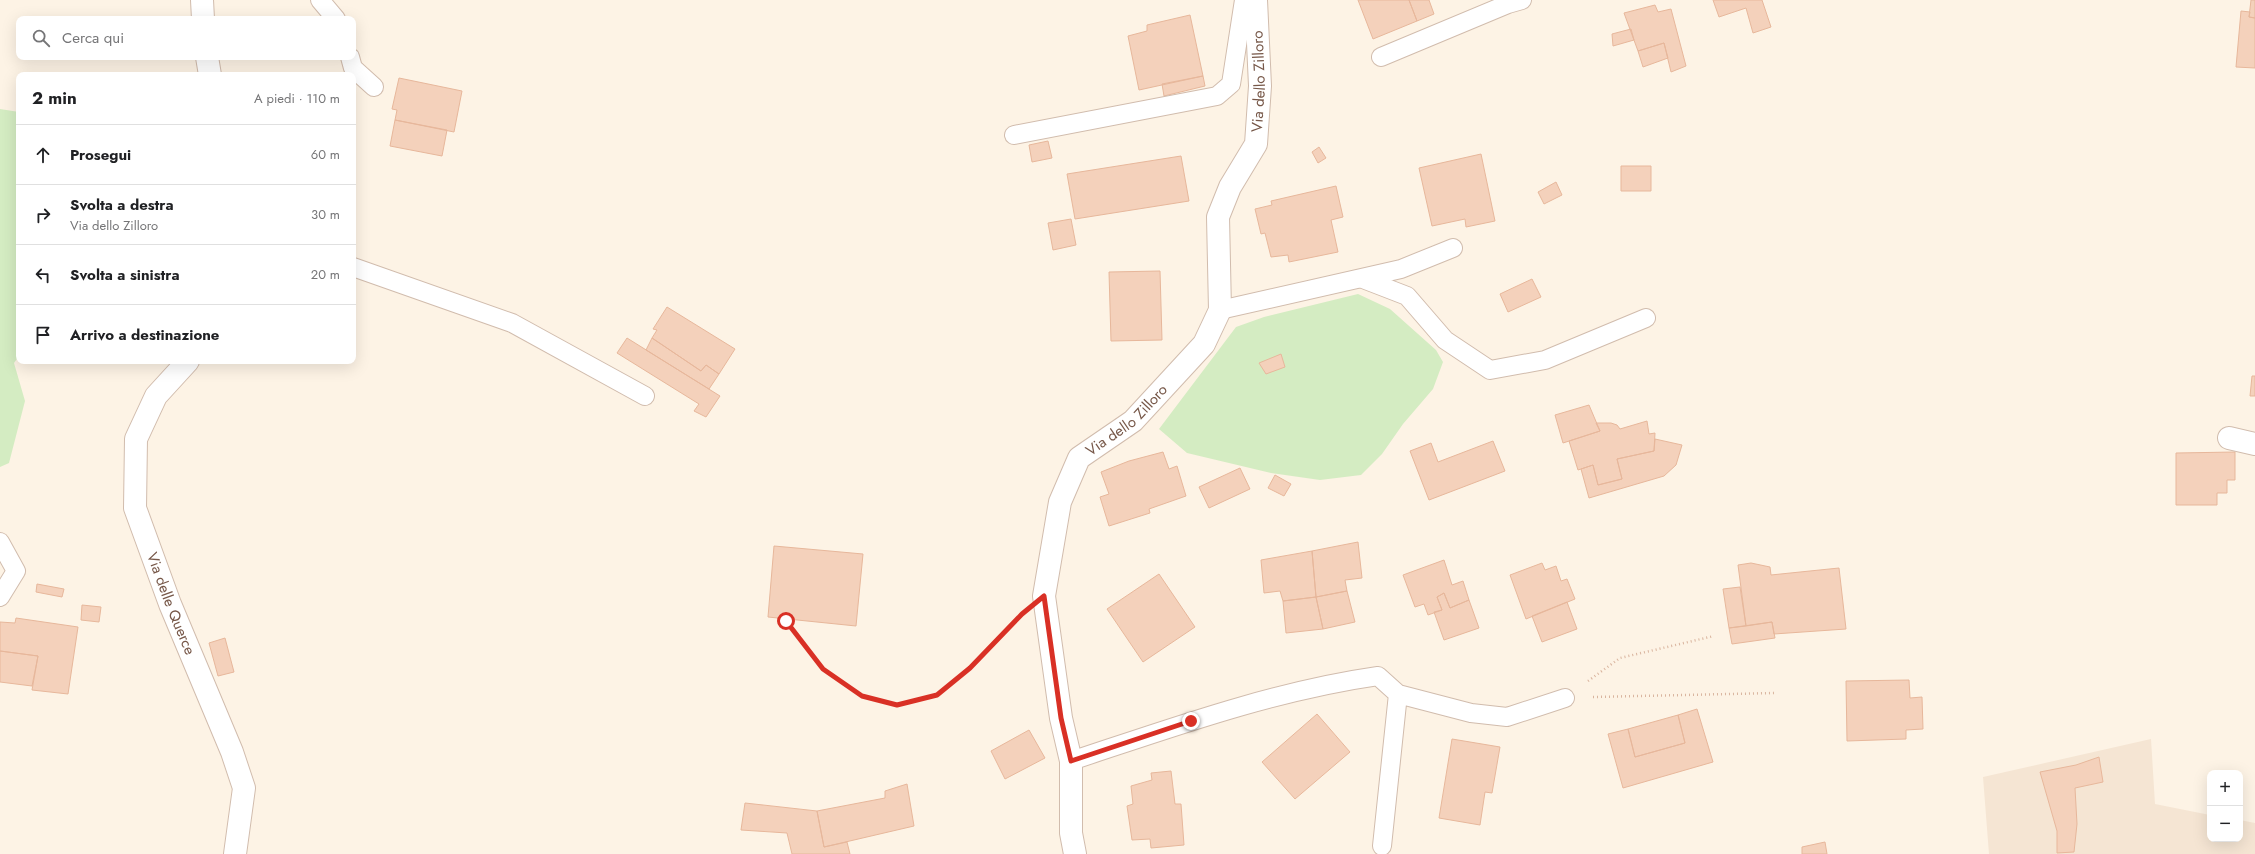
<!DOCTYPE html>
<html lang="it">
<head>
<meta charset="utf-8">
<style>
  :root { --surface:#fff; --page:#f6f6f6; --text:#202124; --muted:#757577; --line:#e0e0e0 }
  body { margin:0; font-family:Jost,sans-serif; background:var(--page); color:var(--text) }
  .controls { position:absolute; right:12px; bottom:12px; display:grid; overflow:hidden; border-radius:8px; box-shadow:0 4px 16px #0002 }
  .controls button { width:36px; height:36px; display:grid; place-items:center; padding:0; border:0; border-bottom:1px solid var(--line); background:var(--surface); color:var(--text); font:20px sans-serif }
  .stop { position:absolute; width:12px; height:12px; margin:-9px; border:3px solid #d93025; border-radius:50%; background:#fff }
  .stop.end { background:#d93025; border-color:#fff; box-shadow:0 1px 4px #0008 }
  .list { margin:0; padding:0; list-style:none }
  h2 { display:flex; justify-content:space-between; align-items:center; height:52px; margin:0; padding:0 16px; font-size:17px }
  h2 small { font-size:13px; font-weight:400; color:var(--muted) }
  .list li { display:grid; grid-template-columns:26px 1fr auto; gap:12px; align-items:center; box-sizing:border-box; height:60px; padding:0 16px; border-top:1px solid var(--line) }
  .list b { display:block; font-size:15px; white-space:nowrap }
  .list p { margin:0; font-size:13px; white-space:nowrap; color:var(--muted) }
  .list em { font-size:13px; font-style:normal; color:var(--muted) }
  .icon { flex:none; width:22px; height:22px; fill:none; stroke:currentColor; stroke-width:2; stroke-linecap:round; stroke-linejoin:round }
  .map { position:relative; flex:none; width:2255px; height:854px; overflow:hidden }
  .search { position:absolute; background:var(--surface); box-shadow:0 4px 16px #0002; left:16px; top:16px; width:340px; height:44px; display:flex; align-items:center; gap:10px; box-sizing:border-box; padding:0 14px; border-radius:8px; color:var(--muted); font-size:15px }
  .panel { position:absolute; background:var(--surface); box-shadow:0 4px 16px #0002; left:16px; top:72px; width:340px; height:292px; border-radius:8px }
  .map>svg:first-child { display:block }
  .residential { fill:#f5e5d3 }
  .green { fill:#d4ecc2 }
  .building { fill:#f4d1bb; stroke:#e7b79b }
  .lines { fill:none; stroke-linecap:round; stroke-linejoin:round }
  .lane-casing { stroke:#d1bcad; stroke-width:20 }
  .street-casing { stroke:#d1bcad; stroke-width:24 }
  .path { stroke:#d9b49e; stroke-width:2.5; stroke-dasharray:1 3; stroke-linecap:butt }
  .lane { stroke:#fff; stroke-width:18 }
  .street { stroke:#fff; stroke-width:22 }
  .route { stroke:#d93025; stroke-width:5 }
  .labels { text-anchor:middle; stroke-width:3; stroke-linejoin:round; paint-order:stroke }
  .street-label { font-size:15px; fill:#775849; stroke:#fff7ec }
</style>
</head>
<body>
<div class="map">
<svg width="2255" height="854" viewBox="0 0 2255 854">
  <rect width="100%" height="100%" fill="#fdf3e5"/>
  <!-- residential -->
  <path class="residential" d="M2151,739L2155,804L2210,815V839H2240V820L2255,823V854H1989L1983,777Z"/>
  <!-- green -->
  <path class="green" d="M0,109L19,112V356L14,363L25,401L9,463L0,467Z
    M1358,294L1390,309L1436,350L1443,362L1433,389L1403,424L1382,454L1361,475L1320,480L1271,473L1187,453L1159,429L1236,327L1264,317Z"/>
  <!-- building -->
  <path class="building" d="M1358,0H1409L1417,21L1373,39Z
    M1409,0H1429L1434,14L1417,21Z
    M1713,0H1762L1771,27L1753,33L1746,8L1719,17Z
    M2251,0H2255V18L2249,17Z
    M1655,5L1658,12L1671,9L1686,66L1671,72L1664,43L1638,51L1624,13Z
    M2241,11L2250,12L2249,17L2255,18V68L2236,67Z
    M1190,15L1203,76L1139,90L1128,36L1147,31V25Z
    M1631,29L1634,40L1613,46L1612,34Z
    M1664,43L1668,58L1643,67L1638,51Z
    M1203,76L1205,86L1164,96L1162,84Z
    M399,78L462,91L454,132L395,120L397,110L392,109Z
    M395,120L447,130L442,156L390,146Z
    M1048,141L1052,158L1032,162L1029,145Z
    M1319,147L1326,158L1318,163L1312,152Z
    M1481,154L1495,221L1466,227L1465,219L1432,226L1419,168Z
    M1181,156L1189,201L1075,219L1067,174Z
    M1621,166H1651V191H1621Z
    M1556,182L1562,195L1544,204L1538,192Z
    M1336,186L1343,217L1331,220L1338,252L1289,262L1288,255L1271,257L1265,233L1261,234L1255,209L1272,205L1271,201Z
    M1071,219L1076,245L1053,250L1048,223Z
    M1160,271L1162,340L1111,341L1109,272Z
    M1532,279L1541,297L1508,312L1500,294Z
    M667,307L735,349L719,374L706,365L701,371L652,338L657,330L653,329Z
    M627,338L720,396L706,417L694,411L699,404L617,353Z
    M652,338L701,371L706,365L719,374L709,389L646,350Z
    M1281,354L1285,367L1266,374L1259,363Z
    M2252,376H2255V396H2250Z
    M1589,405L1600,431L1563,443L1555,415Z
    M1647,421L1649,434L1655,433L1654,451L1617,459L1622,479L1598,485L1593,465L1578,470L1569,441L1600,431L1596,423H1611L1617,425L1620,429Z
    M1655,439L1682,445L1676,465L1664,476L1589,498L1581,469L1593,465L1598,485L1622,479L1617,459L1654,451Z
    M1493,441L1505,471L1429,500L1410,451L1431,443L1438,462Z
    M1163,452L1169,469L1177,466L1186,496L1149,509L1150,513L1109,526L1100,497L1109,494L1101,472L1129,461Z
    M2235,452V480H2227V493H2217V505H2176V453Z
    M1240,468L1250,489L1209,508L1199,487Z
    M1275,475L1291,484L1284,496L1268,488Z
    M1358,542L1362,578L1345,580L1347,591L1316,597L1312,551Z
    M774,546L863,554L856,626L768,617Z
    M1312,551L1316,597L1283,601L1280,591L1264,593L1261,560Z
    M1444,560L1452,585L1463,581L1469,600L1450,608L1444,593L1437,597L1442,610L1428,615L1424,604L1415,607L1403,575Z
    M1542,563L1545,570L1556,566L1561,581L1567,579L1575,599L1526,619L1510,575Z
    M1751,563L1770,567L1771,575L1839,568L1846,629L1774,634L1772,622L1746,626L1738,565Z
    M1159,574L1195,627L1143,662L1107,609Z
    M37,584L64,589L62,597L36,592Z
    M1740,587L1746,626L1729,628L1723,589Z
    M1347,591L1355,622L1323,629L1316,597Z
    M1444,593L1450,608L1469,600L1479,628L1444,640L1434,612L1442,610L1437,597Z
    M1316,597L1323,629L1286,633L1283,601Z
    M1567,602L1577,629L1542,642L1532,616Z
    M82,605L101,607L99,622L81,620Z
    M16,618L78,627L68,694L32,690L38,656L0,651V622L15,623Z
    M1772,622L1775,638L1732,644L1729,628Z
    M225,638L234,672L218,676L209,643Z
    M0,651L38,656L32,686L0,682Z
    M1909,680L1910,698L1922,697L1923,729L1906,730V739L1847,741L1846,681Z
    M1697,709L1713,762L1623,788L1608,734L1628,729L1635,757L1685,743L1678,715Z
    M1317,714L1350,752L1295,799L1262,762Z
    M1678,715L1685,743L1635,757L1628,729Z
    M1029,730L1045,758L1005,779L991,751Z
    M1452,739L1500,747L1492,793L1485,792L1480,825L1439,818Z
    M2099,757L2103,782L2075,788L2077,824L2074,852L2057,853V831L2040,772L2076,765Z
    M1171,771L1175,804H1181L1184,845L1151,848L1150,839L1132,840L1127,806L1133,804L1131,786L1152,780L1151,773Z
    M907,784L914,826L824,847L817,811L885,798V791Z
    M745,803L817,811L824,847L847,842L850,854H792L787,833L741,830Z
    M1825,842L1827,854H1802V847Z"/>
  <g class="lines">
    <defs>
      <path id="lane" d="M320,0L336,19
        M350,57L353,68L374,87
        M1381,57L1508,4L1522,0
        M1014,135L1217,96L1231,84L1244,0
        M353,267L512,323L645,396
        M1363,279L1407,296L1445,340L1490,370L1545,360L1646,318
        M1220,310L1401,269L1453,248
        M0,542L16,571L0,597
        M1071,761C1171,728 1273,691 1378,676L1398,694L1471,713L1507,717L1565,698
        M1382,846L1398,694"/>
      <g id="street">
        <path d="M202,0L203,19"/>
        <path d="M207,57L210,75"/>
        <path id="s1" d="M188,361L156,396L136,439L135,508L170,604L232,752L244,788L235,854"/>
        <path d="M2229,438L2255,444"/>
        <path id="s2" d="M1075,854L1071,833V761L1061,718L1044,596L1060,502L1079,458L1133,421L1204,344L1220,310L1218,217L1230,187L1256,144L1260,86L1256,0"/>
      </g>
    </defs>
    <!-- lane casing -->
    <use href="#lane" class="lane-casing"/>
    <!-- street casing -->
    <use href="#street" class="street-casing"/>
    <!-- path -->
    <path class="path" d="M786,621L823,669L862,696L897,705L937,695L970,668L1016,619
      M1588,681L1620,658L1714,636
      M1593,697L1775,693"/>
    <!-- lane -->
    <use href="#lane" class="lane"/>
    <!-- street -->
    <use href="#street" class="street"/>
  </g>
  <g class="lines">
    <!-- route -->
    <path class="route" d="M786,621L823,669L862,696L897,705L937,695L970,668L1022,614L1044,596L1061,718L1071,761L1191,721"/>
  </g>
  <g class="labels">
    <!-- street labels -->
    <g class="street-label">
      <text dy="5" stroke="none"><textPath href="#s2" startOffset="850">Via dello Zilloro</textPath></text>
      <text dy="5" stroke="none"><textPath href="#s2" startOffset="465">Via dello Zilloro</textPath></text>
      <text dy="5" stroke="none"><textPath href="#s1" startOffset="266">Via delle Querce</textPath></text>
    </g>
  </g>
</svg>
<div class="controls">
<button>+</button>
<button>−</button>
</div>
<div class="stop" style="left:786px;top:621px"></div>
<div class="stop end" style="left:1191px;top:721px"></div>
<div class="search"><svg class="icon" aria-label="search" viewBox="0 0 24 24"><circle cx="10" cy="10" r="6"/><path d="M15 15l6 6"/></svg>Cerca qui</div>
<section class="panel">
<h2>2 min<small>A piedi · 110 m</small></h2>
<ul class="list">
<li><svg class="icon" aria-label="ahead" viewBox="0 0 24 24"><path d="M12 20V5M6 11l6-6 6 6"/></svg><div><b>Prosegui</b></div><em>60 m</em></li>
<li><svg class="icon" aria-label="right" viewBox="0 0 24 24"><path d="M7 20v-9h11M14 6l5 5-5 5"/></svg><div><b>Svolta a destra</b><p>Via dello Zilloro</p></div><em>30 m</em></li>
<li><svg class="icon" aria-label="left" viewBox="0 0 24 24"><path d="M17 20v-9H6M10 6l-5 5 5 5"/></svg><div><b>Svolta a sinistra</b></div><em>20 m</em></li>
<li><svg class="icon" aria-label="arrive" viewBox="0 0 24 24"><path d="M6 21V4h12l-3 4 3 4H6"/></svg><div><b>Arrivo a destinazione</b></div></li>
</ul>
</section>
</div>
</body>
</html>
